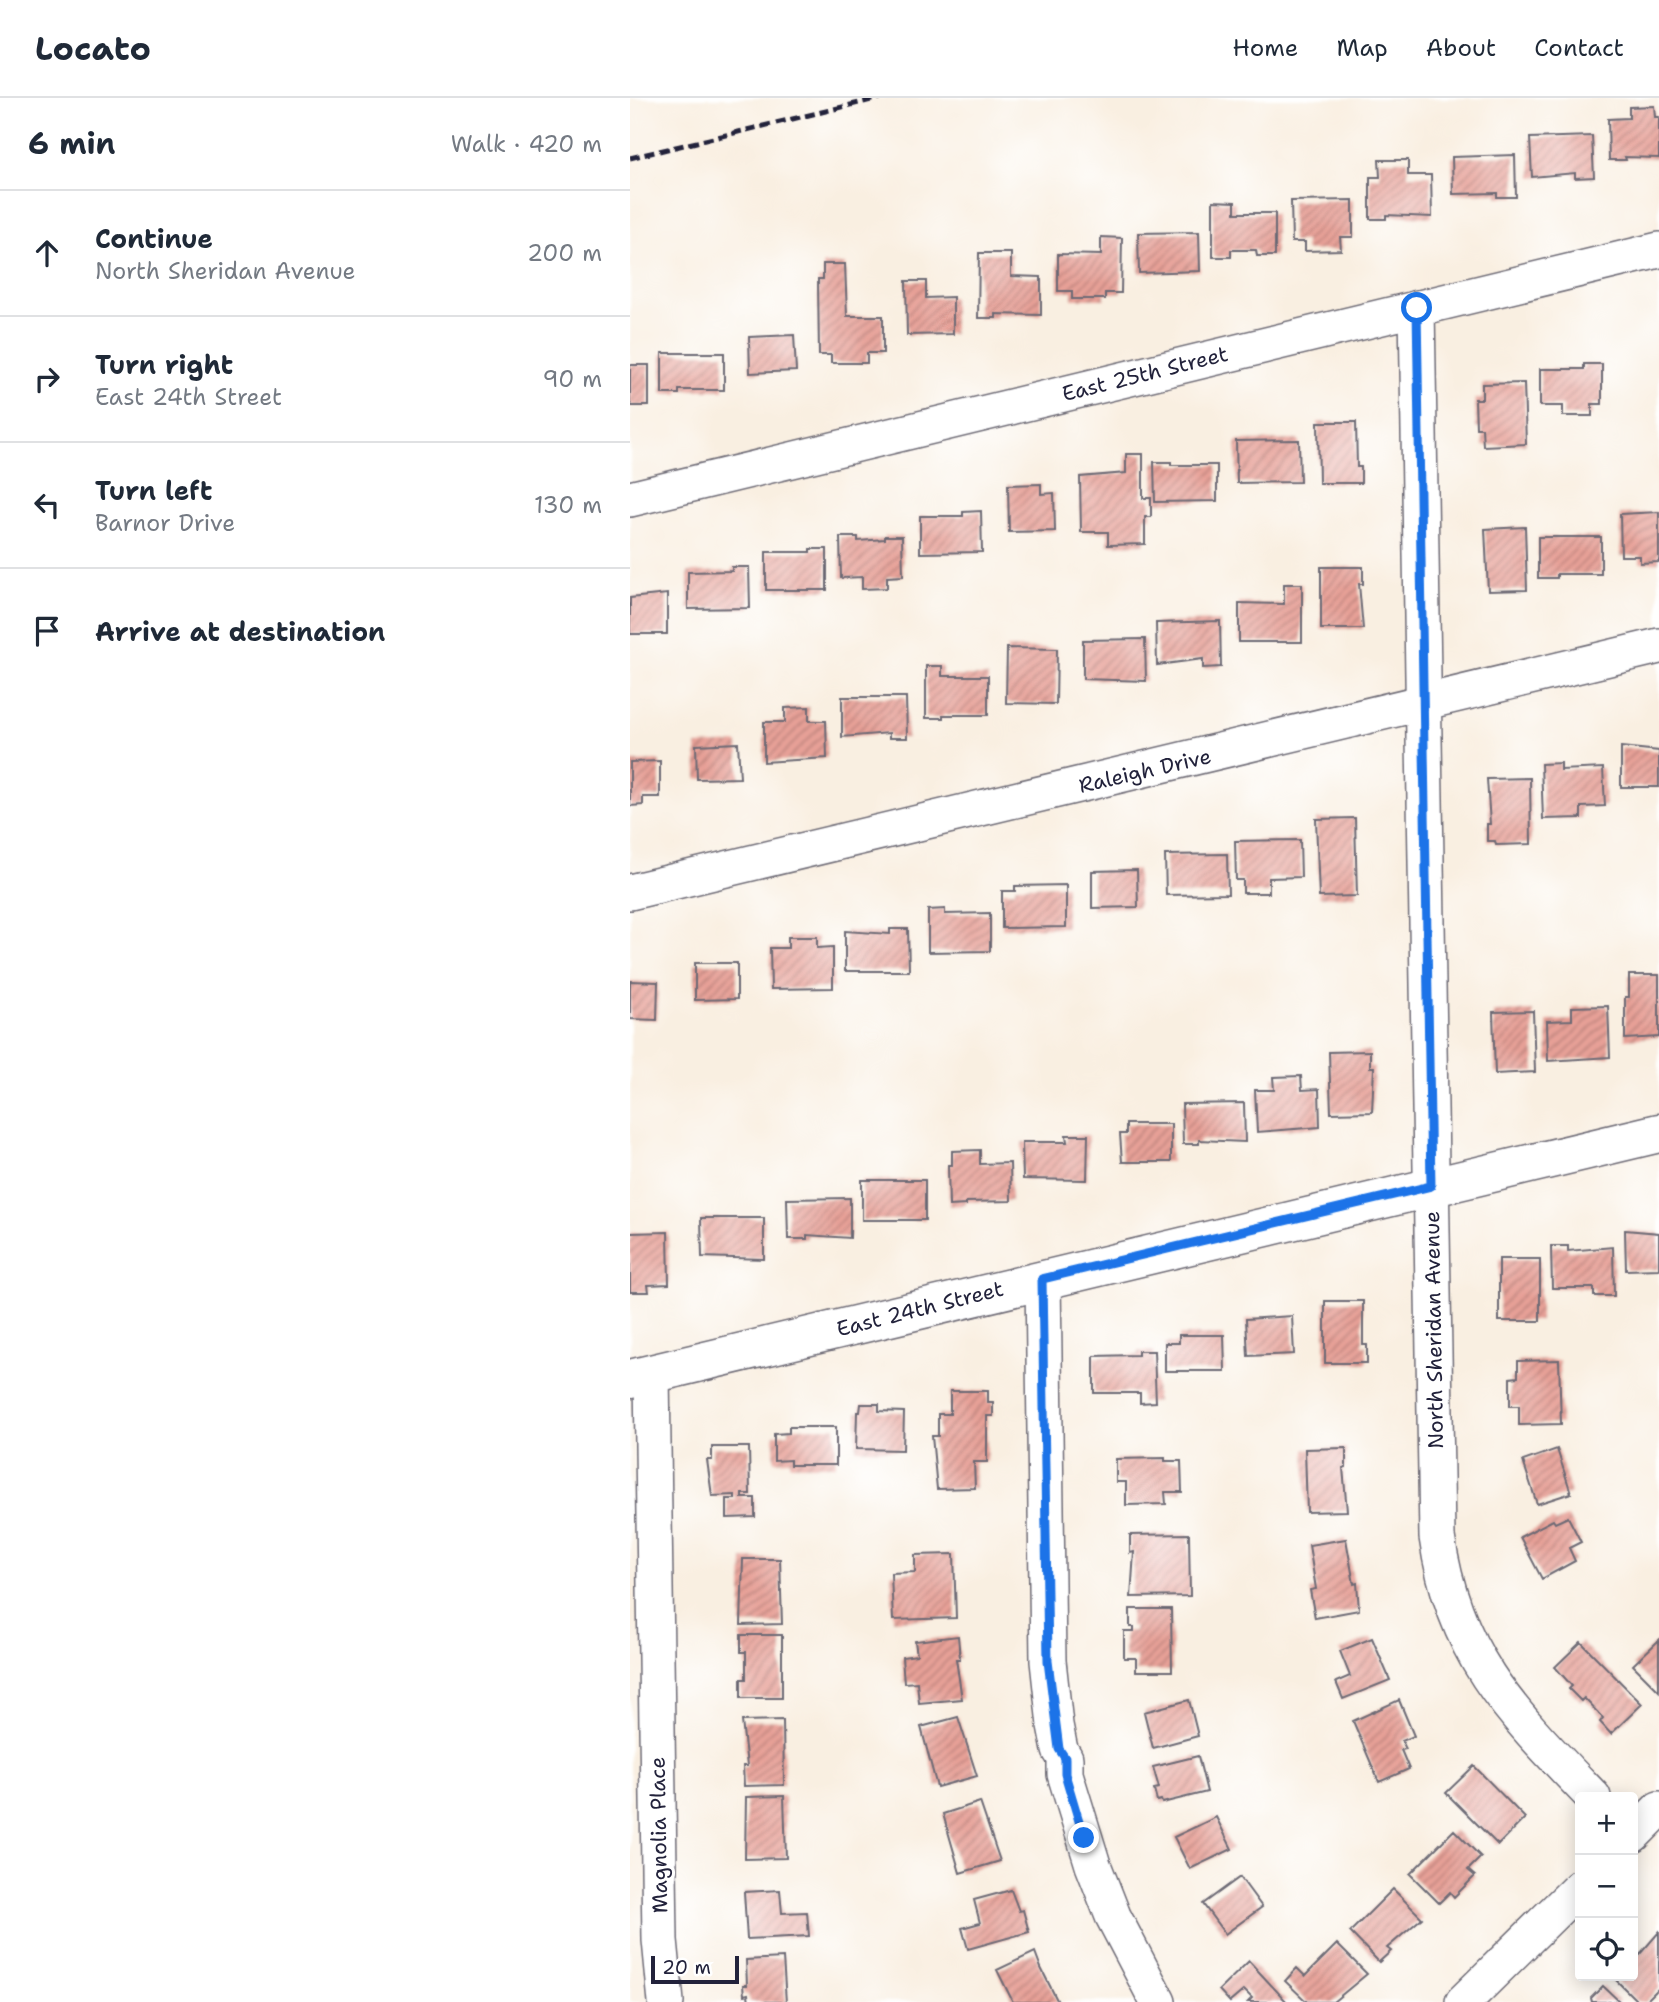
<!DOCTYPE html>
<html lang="en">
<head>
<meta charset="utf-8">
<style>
  :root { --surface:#fff; --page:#f2f2f3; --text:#1f2937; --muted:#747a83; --line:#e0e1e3 }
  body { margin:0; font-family:"Shantell Sans",sans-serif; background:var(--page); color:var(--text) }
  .controls { position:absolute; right:21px; bottom:21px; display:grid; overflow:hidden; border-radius:7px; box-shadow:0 4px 18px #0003 }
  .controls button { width:63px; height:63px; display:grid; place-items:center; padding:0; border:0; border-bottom:2px solid var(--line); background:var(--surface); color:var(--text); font:35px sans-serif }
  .scale { position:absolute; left:21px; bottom:18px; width:88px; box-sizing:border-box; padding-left:7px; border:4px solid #22223b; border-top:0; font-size:19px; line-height:24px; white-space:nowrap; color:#22223b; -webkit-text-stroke:5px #fff; paint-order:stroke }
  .stop { position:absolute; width:21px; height:21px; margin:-16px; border:5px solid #1a73e8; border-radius:50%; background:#fff }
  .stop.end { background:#1a73e8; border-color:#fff; box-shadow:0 2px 7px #0008 }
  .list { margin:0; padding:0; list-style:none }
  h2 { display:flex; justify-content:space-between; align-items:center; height:91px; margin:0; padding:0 28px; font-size:30px }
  h2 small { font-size:23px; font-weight:400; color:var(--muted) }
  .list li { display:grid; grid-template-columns:46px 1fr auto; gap:21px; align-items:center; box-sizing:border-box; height:126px; padding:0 28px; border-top:2px solid var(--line) }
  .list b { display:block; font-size:26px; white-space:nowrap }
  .list p { margin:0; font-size:23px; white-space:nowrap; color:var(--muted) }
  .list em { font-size:23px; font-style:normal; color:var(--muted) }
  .icon { flex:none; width:38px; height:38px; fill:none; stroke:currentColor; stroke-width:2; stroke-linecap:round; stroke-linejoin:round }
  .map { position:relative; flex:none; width:1029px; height:1904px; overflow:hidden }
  header { display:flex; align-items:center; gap:42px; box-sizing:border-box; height:98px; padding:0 35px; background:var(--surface); border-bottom:2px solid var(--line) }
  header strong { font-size:33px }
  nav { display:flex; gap:38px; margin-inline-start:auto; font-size:24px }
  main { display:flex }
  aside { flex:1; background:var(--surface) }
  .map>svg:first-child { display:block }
  .building { fill:url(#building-hatch) }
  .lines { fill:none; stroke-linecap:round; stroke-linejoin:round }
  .minor-casing { stroke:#6d6a75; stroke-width:38 }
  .tertiary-casing { stroke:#6d6a75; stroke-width:41 }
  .minor { stroke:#fff; stroke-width:35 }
  .tertiary { stroke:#fff; stroke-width:38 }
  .rail { stroke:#22223b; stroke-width:5; stroke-dasharray:10 5; stroke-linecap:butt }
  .route { stroke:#1a73e8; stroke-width:9 }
  .labels { text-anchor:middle; stroke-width:6; stroke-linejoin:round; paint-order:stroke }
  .street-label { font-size:21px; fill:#22223b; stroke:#fff }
</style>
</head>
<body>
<header>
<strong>Locato</strong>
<nav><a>Home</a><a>Map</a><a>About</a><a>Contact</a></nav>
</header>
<main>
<aside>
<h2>6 min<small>Walk · 420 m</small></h2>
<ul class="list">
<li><svg class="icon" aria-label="ahead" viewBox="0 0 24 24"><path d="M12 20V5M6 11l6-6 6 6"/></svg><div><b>Continue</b><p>North Sheridan Avenue</p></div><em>200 m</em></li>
<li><svg class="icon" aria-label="right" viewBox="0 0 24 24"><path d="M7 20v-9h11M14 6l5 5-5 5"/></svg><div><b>Turn right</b><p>East 24th Street</p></div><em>90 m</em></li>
<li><svg class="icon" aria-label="left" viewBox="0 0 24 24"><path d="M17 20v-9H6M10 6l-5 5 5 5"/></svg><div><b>Turn left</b><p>Barnor Drive</p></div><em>130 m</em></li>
<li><svg class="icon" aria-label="arrive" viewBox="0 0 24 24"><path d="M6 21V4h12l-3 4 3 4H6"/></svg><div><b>Arrive at destination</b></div></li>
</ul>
</aside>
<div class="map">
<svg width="1029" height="1904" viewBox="0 0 1029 1904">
  <defs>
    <pattern id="building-hatch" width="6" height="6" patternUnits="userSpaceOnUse" patternTransform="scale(1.75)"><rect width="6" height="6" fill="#e7a097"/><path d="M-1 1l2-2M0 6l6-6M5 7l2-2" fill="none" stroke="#bb827c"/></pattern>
  </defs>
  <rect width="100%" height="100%" fill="#fff"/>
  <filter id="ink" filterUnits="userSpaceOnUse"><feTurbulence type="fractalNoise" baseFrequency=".0143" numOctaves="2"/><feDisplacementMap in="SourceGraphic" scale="14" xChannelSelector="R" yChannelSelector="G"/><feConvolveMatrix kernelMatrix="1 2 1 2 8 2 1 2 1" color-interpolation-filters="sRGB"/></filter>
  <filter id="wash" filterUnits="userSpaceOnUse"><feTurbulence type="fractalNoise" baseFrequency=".00686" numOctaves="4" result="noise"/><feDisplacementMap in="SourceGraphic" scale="28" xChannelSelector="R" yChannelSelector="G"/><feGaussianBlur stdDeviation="1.57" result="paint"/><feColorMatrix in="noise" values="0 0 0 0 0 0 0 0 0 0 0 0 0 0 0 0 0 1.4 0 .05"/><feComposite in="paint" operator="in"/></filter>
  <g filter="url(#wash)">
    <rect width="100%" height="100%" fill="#f9efe1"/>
    <g id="blocks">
      <!-- building -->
      <path class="building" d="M1024,8L1025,19H1029V60L995,59L996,62H979L978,21L999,20V9Z
        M962,38L964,79L945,80V75L902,79L900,40Z
        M885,57L886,99H867V95L823,96L822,59Z
        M749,62H778V77H801L802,119L756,117V121H740V79H750Z
        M723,102V139H710L711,152L675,153V144H662L661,103Z
        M583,103L605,104V115H645V158H627L626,152H601V159H583Z
        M569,134L570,173L509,175L508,135Z
        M471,139L492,140L491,195H475V201H442V193H428V156L471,157Z
        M349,155H381V178L411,179V217L366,216V220H348Z
        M193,166H215L217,218H253V255H237V265H201V257H189L188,181H193Z
        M276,183H296V200L323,199V236L277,237Z
        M164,237L166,273L120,275L119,239Z
        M32,255H94V292H49V296H32Z
        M954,266H972V306H962V318H933V308H910V271H954Z
        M0,267H19V308H2L0,305Z
        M894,285L896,346L853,348L852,330H846L845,301H852V286Z
        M688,324H726L727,369H731V385H689Z
        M669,342L670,384L607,385L606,343Z
        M496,356H513V400H521V419H515V446L478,447V434H451L450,379L496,375Z
        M524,364H541V367H587V403L525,404Z
        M411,386V396L424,395L425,433L379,434L378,387Z
        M351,413L352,454L290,455V418H333V414Z
        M1029,414V464L1010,465V458H991L990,416Z
        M895,429L897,492L858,493L855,431Z
        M255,438H272L273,478L257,479V490L232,491V479L211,480L210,439H228V443L255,441Z
        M908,439H971V476H927V480H908Z
        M180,451H197V492H136V454H180Z
        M102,469H119L120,510L58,511V474L102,473Z
        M691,469H733V486H729L733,531H691Z
        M654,486H672V544H609V505L654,506Z
        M37,496V536H0V500Z
        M590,523L591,569L573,570V561L527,567L526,525Z
        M515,541L516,583L453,581V542Z
        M377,550L427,551L426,606L376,605Z
        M296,568H312V578H358V617H313V620H296Z
        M212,599H276L277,640H259V635L212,639Z
        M179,609V623H196L197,660L134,664V624H155V610Z
        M108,645L110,680L67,681L66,647Z
        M991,649L1029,653V689H991Z
        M30,663V699H13V707L0,708V664Z
        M931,665V672L973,670L975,708L951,709V720L913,721L911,666Z
        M900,680L901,746L866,747L865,743H857V726H860L857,681Z
        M725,720L727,798L689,799L686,721Z
        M670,742L671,779L639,780V795H613V782H606L605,743Z
        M597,756L598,796L536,797L535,757Z
        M507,772L508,809L462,810V773Z
        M436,787V829L372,830V793H385V788Z
        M315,811V816L360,815V853L298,854V812Z
        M260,831H278L279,873H215V833L260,836Z
        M158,839H187V850L203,849V890L141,891L140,850H158Z
        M65,865H107V901L65,902Z
        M999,877H1029V939L995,941V899H999Z
        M0,883L28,884L27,922L0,921Z
        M978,908L980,959L918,963L917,923L942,922V909Z
        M903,913L905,974L865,976L863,914Z
        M740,953V969H744L742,1014L701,1015L699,954Z
        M671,978L672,992L689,991L690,1029L627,1034L625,992H644L643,979Z
        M614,1005L615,1044L569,1042V1046H553L552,1006Z
        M496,1026H541V1064H492L490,1036H496Z
        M436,1037H458L457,1082L393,1081L392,1044H437Z
        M350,1052V1066L380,1065L381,1103L336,1104V1107L319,1108L318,1067H322V1053Z
        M232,1082H295V1122H232Z
        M220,1100V1140L177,1137V1141H158L157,1101Z
        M71,1120H134V1161L72,1159Z
        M995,1132L1029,1135V1171L996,1172Z
        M38,1134L39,1186L18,1187L19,1194H0V1135Z
        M921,1148H938V1153L983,1149L984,1198H964V1190H922Z
        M869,1161H910V1223H869Z
        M695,1203H733V1247H737V1265H695Z
        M662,1218L664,1256L618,1258L616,1221Z
        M549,1237H594L595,1273H535V1245H549Z
        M508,1253H524L526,1304L510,1305V1295H464V1258L508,1257Z
        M929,1262L931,1326L889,1327V1308H880V1280L888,1279V1263Z
        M320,1293H358V1304H363V1318H357V1364H344L345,1390L307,1391L302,1338H308V1316H320Z
        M231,1306H249V1313L274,1314L273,1352L226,1351L227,1314H230Z
        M159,1329H206V1367H160V1362L144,1363V1336L159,1335Z
        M82,1349H119L120,1396H112V1400H125V1419L97,1420V1401H105V1397L82,1398L77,1362H82Z
        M716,1350V1369L713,1370L717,1413L677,1414L675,1351Z
        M927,1351L941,1395L907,1406L893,1363Z
        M535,1360V1363H551L552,1394H535L536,1406L496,1407V1384H486V1361Z
        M938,1419L951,1444L939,1450L945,1463L912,1481L890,1439L923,1422L925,1425Z
        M559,1436L560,1498L501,1499L504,1454L500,1455V1437Z
        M716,1441L724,1486L727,1485L729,1512L685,1520L680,1492L686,1491L679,1447Z
        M324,1456L326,1520L263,1522L261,1475L285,1474V1457Z
        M113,1461H150L152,1526L111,1527Z
        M500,1511H541L542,1573H506V1560H494V1533H504V1529H500Z
        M111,1537H152V1600H111V1581H116V1554H111Z
        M328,1538L330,1561H326L332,1601L289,1605L287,1584L274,1585L272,1559L287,1557L285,1543Z
        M742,1540L760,1582L713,1601L706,1584L720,1578L710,1553Z
        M1029,1542V1593L1003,1567Z
        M951,1544L1012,1606L981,1636L970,1624L973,1620L954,1600L951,1603L939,1591L942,1588L925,1569Z
        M559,1602L568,1638L523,1650L514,1614Z
        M769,1602L784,1638L772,1643L776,1651L771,1652L779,1671L749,1684L723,1623Z
        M328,1619L347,1678L307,1689L291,1629Z
        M153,1622L154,1687L114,1688L113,1668H117L112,1623Z
        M568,1658L577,1694L532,1705L531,1702L527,1703L524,1691L529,1690L523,1669Z
        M844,1668L895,1720L868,1747L816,1695Z
        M154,1698L156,1760L115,1761L116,1699Z
        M350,1704L370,1763L330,1775L313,1716Z
        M586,1719L602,1751L560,1771L544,1739Z
        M824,1732L851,1759L838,1772L845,1778L824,1799L820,1794L809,1805L780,1776Z
        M610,1779L632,1809L595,1836L573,1806Z
        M763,1791L792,1820L757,1850L761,1853L749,1864L720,1834Z
        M150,1792L152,1815L177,1814L179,1838L117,1841L114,1794Z
        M381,1792L389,1813L393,1812L399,1834L338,1851L332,1830L350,1825L344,1802Z
        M1029,1834V1890L1015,1904H1008L985,1881L989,1878H1003V1864Z
        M707,1846L737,1876L703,1904H677L655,1883L667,1870L675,1878Z
        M405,1854L411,1870L428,1904H383L367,1872Z
        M153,1860L156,1904H119L118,1896L114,1897L113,1887H117L116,1862Z
        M619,1863L630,1875L657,1904H618L622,1900L614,1892L600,1904L589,1892Z
        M973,1888L990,1904H962L961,1900Z"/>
    </g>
  </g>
  <g filter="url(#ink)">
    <use href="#blocks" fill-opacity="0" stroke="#6d6a75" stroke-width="2"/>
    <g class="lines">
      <defs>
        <path id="minor" d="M787,210L807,1439C824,1559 883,1616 963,1699
          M0,401L1029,152
          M0,794L1029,548
          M413,1181L418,1563L425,1627L430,1652L435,1660V1676L463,1767L483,1818L528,1904
          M22,1276L30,1842L36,1904
          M1003,1737L1029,1711
          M833,1904L950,1789"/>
        <path id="tertiary" d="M0,1281L1029,1035"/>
      </defs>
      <!-- minor casing -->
      <use href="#minor" class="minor-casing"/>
      <!-- tertiary casing -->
      <use href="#tertiary" class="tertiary-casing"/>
      <!-- minor -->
      <use href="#minor" class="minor"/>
      <!-- tertiary -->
      <use href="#tertiary" class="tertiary"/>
      <!-- rail -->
      <path class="rail" d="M0,60L250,0"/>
    </g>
  </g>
  <g class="lines" filter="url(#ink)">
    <!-- route -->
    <path class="route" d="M454,1740L435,1676V1660L429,1651L418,1563L412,1181L801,1088L787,210"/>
  </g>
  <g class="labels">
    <!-- street labels -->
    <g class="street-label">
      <text transform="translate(515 276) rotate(-14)" y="7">East 25th Street</text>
      <text transform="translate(515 673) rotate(-13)" y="7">Raleigh Drive</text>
      <text transform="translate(290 1211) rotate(-14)" y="7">East 24th Street</text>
      <text transform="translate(804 1232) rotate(-91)" y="7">North Sheridan Avenue</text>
      <text transform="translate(29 1737) rotate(-91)" y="7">Magnolia Place</text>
    </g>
  </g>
</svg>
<div class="controls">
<button>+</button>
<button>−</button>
<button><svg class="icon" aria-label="locate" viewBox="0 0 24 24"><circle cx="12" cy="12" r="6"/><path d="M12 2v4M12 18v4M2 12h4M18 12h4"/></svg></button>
</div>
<div class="scale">20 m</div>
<div class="stop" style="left:787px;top:210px"></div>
<div class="stop end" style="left:454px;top:1740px"></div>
</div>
</main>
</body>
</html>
